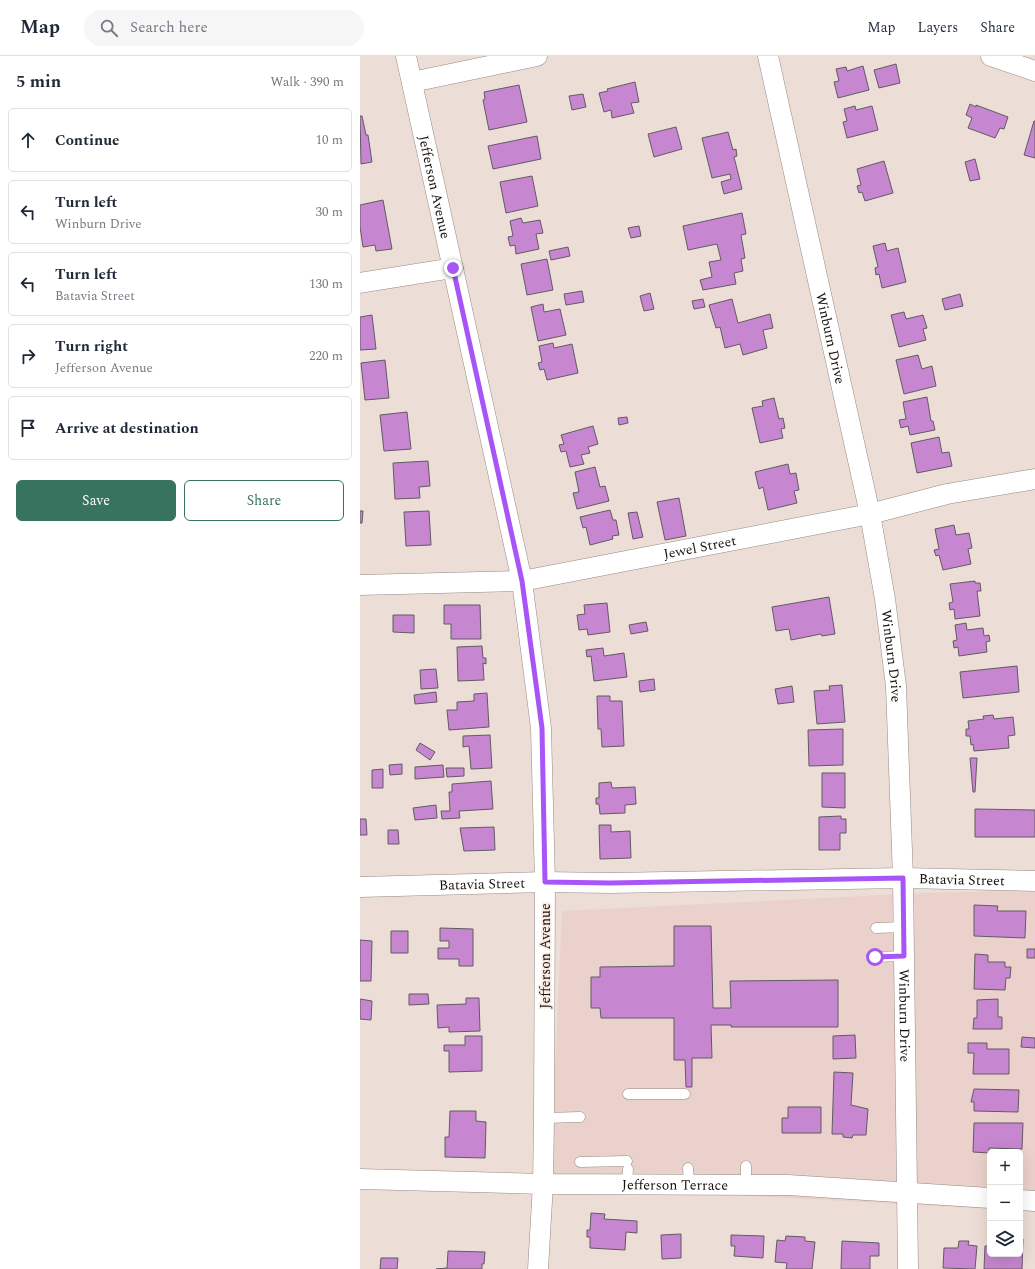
<!DOCTYPE html>
<html lang="en">
<head>
<meta charset="utf-8">
<style>
  :root { --surface:#fff; --page:#f6f6f7; --text:#1f2937; --muted:#747a83; --line:#e0e1e3; --accent:#37735e }
  body { margin:0; font-family:Spectral,serif; background:var(--page); color:var(--text) }
  .controls { position:absolute; right:12px; bottom:12px; display:grid; overflow:hidden; border-radius:6px; box-shadow:0 4px 16px #0002 }
  .controls button { width:36px; height:36px; display:grid; place-items:center; padding:0; border:0; border-bottom:1px solid var(--line); background:var(--surface); color:var(--text); font:20px sans-serif }
  .stop { position:absolute; width:12px; height:12px; margin:-9px; border:3px solid #a855f7; border-radius:50%; background:#fff }
  .stop.end { background:#a855f7; border-color:#fff; box-shadow:0 1px 4px #0008 }
  .list { margin:0; padding:0; list-style:none }
  h2 { display:flex; justify-content:space-between; align-items:center; height:52px; margin:0; padding:0 16px; font-size:17px }
  h2 small { font-size:13px; font-weight:400; color:var(--muted) }
  .list li { display:grid; grid-template-columns:26px 1fr auto; gap:12px; align-items:center; box-sizing:border-box; height:64px; margin:0 8px 8px; padding:0 8px; border:1px solid var(--line); border-radius:6px }
  .list b { display:block; font-size:15px; white-space:nowrap }
  .list p { margin:0; font-size:13px; white-space:nowrap; color:var(--muted) }
  .list em { font-size:13px; font-style:normal; color:var(--muted) }
  .actions { display:flex; gap:8px; padding:12px 16px }
  .actions a { flex:1; padding:9px 0; border:1px solid var(--accent); border-radius:6px; text-align:center; font-size:14px; color:var(--accent) }
  .actions .main { background:var(--accent); color:#fff }
  .icon { flex:none; width:22px; height:22px; fill:none; stroke:currentColor; stroke-width:2; stroke-linecap:round; stroke-linejoin:round }
  .map { position:relative; flex:none; width:675px; height:1213px; overflow:hidden }
  header { display:flex; align-items:center; gap:24px; box-sizing:border-box; height:56px; padding:0 20px; background:var(--surface); border-bottom:1px solid var(--line) }
  header strong { font-size:19px }
  nav { display:flex; gap:22px; margin-inline-start:auto; font-size:14px }
  .search { width:280px; height:36px; background:var(--page); display:flex; align-items:center; gap:10px; box-sizing:border-box; padding:0 14px; border-radius:22px; color:var(--muted); font-size:15px }
  main { display:flex }
  aside { flex:1; background:var(--surface) }
  .map>svg:first-child { display:block }
  .commercial { fill:#ebd1cb }
  .building { fill:#c786d0; stroke:#625a63 }
  .lines { fill:none; stroke-linecap:round; stroke-linejoin:round }
  .service-casing { stroke:#968a82; stroke-width:11 }
  .minor-casing { stroke:#968a82; stroke-width:21 }
  .service { stroke:#fff; stroke-width:10 }
  .minor { stroke:#fff; stroke-width:20 }
  .route { stroke:#a855f7; stroke-width:5 }
  .labels { text-anchor:middle; stroke-width:3.5; stroke-linejoin:round; paint-order:stroke }
  .street-label { font-size:14px; fill:#16120f; stroke:#f9ebe4 }
</style>
</head>
<body>
<header>
<strong>Map</strong>
<div class="search"><svg class="icon" aria-label="search" viewBox="0 0 24 24"><circle cx="10" cy="10" r="6"/><path d="M15 15l6 6"/></svg>Search here</div>
<nav><a>Map</a><a>Layers</a><a>Share</a></nav>
</header>
<main>
<aside>
<h2>5 min<small>Walk · 390 m</small></h2>
<ul class="list">
<li><svg class="icon" aria-label="ahead" viewBox="0 0 24 24"><path d="M12 20V5M6 11l6-6 6 6"/></svg><div><b>Continue</b></div><em>10 m</em></li>
<li><svg class="icon" aria-label="left" viewBox="0 0 24 24"><path d="M17 20v-9H6M10 6l-5 5 5 5"/></svg><div><b>Turn left</b><p>Winburn Drive</p></div><em>30 m</em></li>
<li><svg class="icon" aria-label="left" viewBox="0 0 24 24"><path d="M17 20v-9H6M10 6l-5 5 5 5"/></svg><div><b>Turn left</b><p>Batavia Street</p></div><em>130 m</em></li>
<li><svg class="icon" aria-label="right" viewBox="0 0 24 24"><path d="M7 20v-9h11M14 6l5 5-5 5"/></svg><div><b>Turn right</b><p>Jefferson Avenue</p></div><em>220 m</em></li>
<li><svg class="icon" aria-label="arrive" viewBox="0 0 24 24"><path d="M6 21V4h12l-3 4 3 4H6"/></svg><div><b>Arrive at destination</b></div></li>
</ul>
<div class="actions"><a class="main">Save</a><a>Share</a></div>
</aside>
<div class="map">
<svg width="675" height="1213" viewBox="0 0 675 1213">
  <rect width="100%" height="100%" fill="#ecded6"/>
  <!-- commercial -->
  <path class="commercial" d="M655,835L675,836V1156L660,1155V1096H630V1153L190,1129L202,855L563,837Z"/>
  <!-- building -->
  <path class="building" d="M536,8L540,27L519,32L514,14Z
    M503,10L509,34L478,42L474,26L479,25L476,13L486,11L487,15Z
    M275,26L279,46L271,47L274,57L252,62L251,54L244,56L239,37L248,35L247,33Z
    M159,29L167,66L129,74L123,44L125,43L124,36Z
    M223,38L226,51L212,54L209,40Z
    M610,48L616,51V49L648,61L644,73L640,72L635,82L608,72L612,62L606,59Z
    M495,50L496,54L512,50L518,74L487,82L483,66L487,65L484,53Z
    M0,60H2L6,79H8L12,106L1,108Z
    M674,65H675V102L664,99Z
    M316,71L322,93L294,101L288,78Z
    M368,76L373,94L376,93L377,100L374,101L382,133L364,138L361,126L371,123L370,118L352,122L342,82Z
    M177,80L181,103L133,113L128,90Z
    M615,103L620,123L610,125L605,106Z
    M524,105L533,137L505,145L502,136L499,137L497,130L501,129L497,113Z
    M172,120L178,150L146,157L140,126Z
    M23,144L32,193L16,195L15,189L3,191L0,171V149Z
    M382,157L386,178L381,179L385,202L381,203L383,215L374,217L376,228L343,234L340,224L352,221L349,206L361,204L357,188L328,194L323,170Z
    M161,162L163,167L180,164L183,177L176,178L179,193L156,198L155,189L150,190L148,181L153,180L150,165Z
    M279,170L281,180L271,182L268,172Z
    M525,187L527,195L538,192L546,226L522,232L519,218L516,219L515,212L518,211L513,190Z
    M208,191L210,200L191,204L189,195Z
    M187,203L193,234L167,239L161,208Z
    M222,235L224,246L206,249L204,238Z
    M290,237L294,253L284,255L280,240Z
    M600,238L603,250L585,254L582,243Z
    M343,243L345,251L334,253L332,245Z
    M372,243L378,267L410,258L413,272L403,274L407,292L383,299L380,288L365,292L360,271L356,272L349,249Z
    M183,248L184,256L200,253L206,279L178,285L171,251Z
    M544,256L546,263L563,259L567,272L563,273L566,284L539,291L531,259Z
    M12,259L16,293L0,294V261Z
    M193,287L194,292L212,288L218,317L187,324L184,313L180,314L178,307L182,306L179,290Z
    M558,299L562,313L572,310L576,330L544,338L536,304Z
    M25,304L29,342L5,344L1,307Z
    M567,341L571,365H573L575,374L550,379L548,370L541,372L539,364L546,363L543,346Z
    M414,342L419,363L423,362L425,372L421,373L423,382L400,387L392,352L403,350L402,345Z
    M47,356L51,393L24,395L20,359Z
    M267,361L268,367L259,369L258,362Z
    M233,370L238,388L228,391L230,397L221,399L224,408L210,411L206,395L201,396L199,389L204,388L201,379Z
    M579,381L582,397L589,396L592,410L557,417L551,387Z
    M68,405L70,430L59,431L60,442L35,443L33,407Z
    M428,408L430,418L436,417L439,434L434,435L437,447L408,454L403,431L399,433L395,416Z
    M235,411L240,431L245,430L249,445L217,453L213,437L219,436L215,416Z
    M319,442L326,480L305,484L297,446Z
    M250,454L253,464H256L259,479L252,480L253,483L230,489L226,471L223,472L220,461Z
    M0,455H3L2,467H0Z
    M69,455L71,489L46,490L44,456Z
    M277,456L283,481L273,483L268,457Z
    M594,469L596,479L609,477L612,492L608,493L611,508L583,514L579,499L576,500L574,494L579,493L575,473Z
    M615,525V527H620L621,535H617L620,560L595,563L594,553L590,554L589,547L593,546L590,528Z
    M469,541L475,578L462,580L461,578L431,584L429,573L416,575L412,551Z
    M247,547L250,576L228,579L227,573L219,574L217,559L225,558L224,549Z
    M84,549H120L121,583H91V568H84Z
    M33,559H54V577L33,576Z
    M286,566L288,575L271,578L269,569Z
    M606,567L607,574L623,572L624,580L629,579L630,585L626,586L627,596L599,600L598,591L594,592L593,585L597,584L595,569Z
    M122,590L123,602H126V608L123,607L124,624L98,625L97,591Z
    M243,592L244,600L264,597L267,621L234,625L231,600L227,601L226,594Z
    M657,610L659,636L603,642L600,616Z
    M76,613L78,632L61,633L60,614Z
    M294,623L295,634L280,636L279,625Z
    M482,629L485,666L457,668L454,635L470,634L469,630Z
    M432,630L434,646L418,648L415,633Z
    M76,636L77,646L55,648L54,639Z
    M127,637L129,671L89,674L87,654H97V646L114,645V638Z
    M237,640H250V645H262L264,690L242,691L241,673H238Z
    M633,659L634,663L653,661L655,679L648,680L649,692L614,695L613,688L611,689L610,680H606V673H609L608,665L624,663L623,660Z
    M483,673V709L449,710L448,674Z
    M130,679L132,712L111,713L109,690L103,691V680Z
    M60,687L75,696L70,704L56,694Z
    M610,702H617L615,736H613Z
    M42,708V718L30,719L29,709Z
    M83,709L84,721L55,723V711Z
    M86,712H104V720L87,721Z
    M23,713V732H12V714Z
    M462,717H485V752L462,751Z
    M131,725L133,753L99,755L100,762L82,763L81,755H90L89,736H92V728Z
    M251,726L252,732L275,731L276,748L265,749V757L240,758L239,748H236V742H239V727Z
    M76,749L77,762L55,764L53,752Z
    M615,753L675,754V781H615Z
    M481,760V763H486V777H480V794H459V761Z
    M0,763H6L7,779H0Z
    M239,769H251V776L270,775L271,802L240,803Z
    M134,771L135,794L104,795L100,772Z
    M28,774H38L39,788H28Z
    M614,849L638,850L637,855H666L665,882L614,880Z
    M314,870H351L353,952H371L370,925L478,924V971H371V969H351L352,1002H332V1031H326L325,1004H314V962H241L240,952H231V921H240V911L314,910Z
    M80,872L113,873V910H99V903H78V892H89V885H80Z
    M31,875H48V897H31Z
    M0,884L12,885L11,925H0Z
    M667,893H675V902H667Z
    M615,898L628,899V906H645V911H651L650,922H646L645,934L614,933Z
    M49,938H68L69,948L49,949Z
    M106,942H119L120,975L89,976V971L78,972L77,949L106,948Z
    M0,943L12,945L11,964L0,963Z
    M638,943V961H642V973H613L614,962H617V944Z
    M495,979L496,1002L473,1003V980Z
    M105,980H122V1015L89,1016V995H84V989H105Z
    M662,981L675,982V992L661,991Z
    M608,987H627V993H649V1018H613L614,997H608Z
    M474,1016L493,1017L491,1049L508,1053L506,1079H493L492,1082L483,1081V1078H472Z
    M614,1033L659,1034L658,1056L614,1055V1046H611Z
    M428,1051H461V1077H422V1062H428Z
    M90,1055H116V1065L126,1066L125,1102L85,1101V1081H89Z
    M614,1067H663L662,1093L629,1092V1097L613,1096Z
    M231,1157L245,1158L244,1163L277,1165V1177L266,1176L265,1194L230,1192V1181H227V1174H230Z
    M321,1178V1202L302,1203L301,1179Z
    M371,1179L404,1180L403,1202L374,1200L375,1190H371Z
    M426,1180L445,1181V1185L455,1186L452,1213H426L427,1207L415,1206L417,1184L425,1185Z
    M660,1183H663L662,1213H624L625,1190H630V1198H660Z
    M482,1185L519,1187V1200H510V1213H481Z
    M599,1185H609L608,1189L617,1190L615,1213L583,1212L584,1192H598Z
    M88,1195L125,1196L124,1208H122V1213H76L87,1212Z
    M21,1202H38L37,1213H20Z"/>
  <g class="lines">
    <defs>
      <path id="service" d="M516,872L544,871
        M515,901L544,900
        M268,1038H325
        M184,1062L220,1061
        M220,1106L267,1105
        M386,1110V1129
        M328,1112L329,1128
        M267,1128L268,1113"/>
      <g id="minor">
        <path id="s1" d="M46,0L162,525L181,672L185,826L184,1062L183,1128L178,1213"/>
        <path id="s2" d="M408,0L510,458L525,543L536,630L543,822L548,1213"/>
        <path d="M631,0L675,15"/>
        <path d="M52,26L177,0"/>
        <path d="M0,227L93,212"/>
        <path id="s3" d="M0,529L162,525L510,458L587,438L675,423"/>
        <path id="s4" d="M0,831L185,826L250,827L543,822L675,825"/>
        <path id="s5" d="M0,1123L183,1128L428,1129L630,1142"/>
        <path d="M660,1144L675,1145"/>
      </g>
    </defs>
    <!-- service casing -->
    <use href="#service" class="service-casing"/>
    <!-- minor casing -->
    <use href="#minor" class="minor-casing"/>
    <!-- service -->
    <use href="#service" class="service"/>
    <!-- minor -->
    <use href="#minor" class="minor"/>
  </g>
  <g class="lines">
    <!-- route -->
    <path class="route" d="M93,212L162,525L182,672L185,826L250,827L543,822L544,900L515,901"/>
  </g>
  <g class="labels">
    <!-- street labels -->
    <g class="street-label">
      <text dy="5" stroke="none"><textPath href="#s1" startOffset="134">Jefferson Avenue</textPath></text>
      <text dy="5" stroke="none"><textPath href="#s2" startOffset="289">Winburn Drive</textPath></text>
      <text dy="5" stroke="none"><textPath href="#s3" startOffset="343">Jewel Street</textPath></text>
      <text dy="5" stroke="none"><textPath href="#s2" startOffset="613">Winburn Drive</textPath></text>
      <text dy="5" stroke="none"><textPath href="#s4" startOffset="602">Batavia Street</textPath></text>
      <text dy="5" stroke="none"><textPath href="#s4" startOffset="122">Batavia Street</textPath></text>
      <text transform="translate(185 900) rotate(-90)" y="5">Jefferson Avenue</text>
      <text dy="5" stroke="none"><textPath href="#s2" startOffset="973">Winburn Drive</textPath></text>
      <text dy="5" stroke="none"><textPath href="#s5" startOffset="315">Jefferson Terrace</textPath></text>
    </g>
  </g>
</svg>
<div class="controls">
<button>+</button>
<button>−</button>
<button><svg class="icon" aria-label="layers" viewBox="0 0 24 24"><path d="M12 4l9 5-9 5-9-5zM3 14l9 5 9-5"/></svg></button>
</div>
<div class="stop" style="left:515px;top:901px"></div>
<div class="stop end" style="left:93px;top:212px"></div>
</div>
</main>
</body>
</html>
